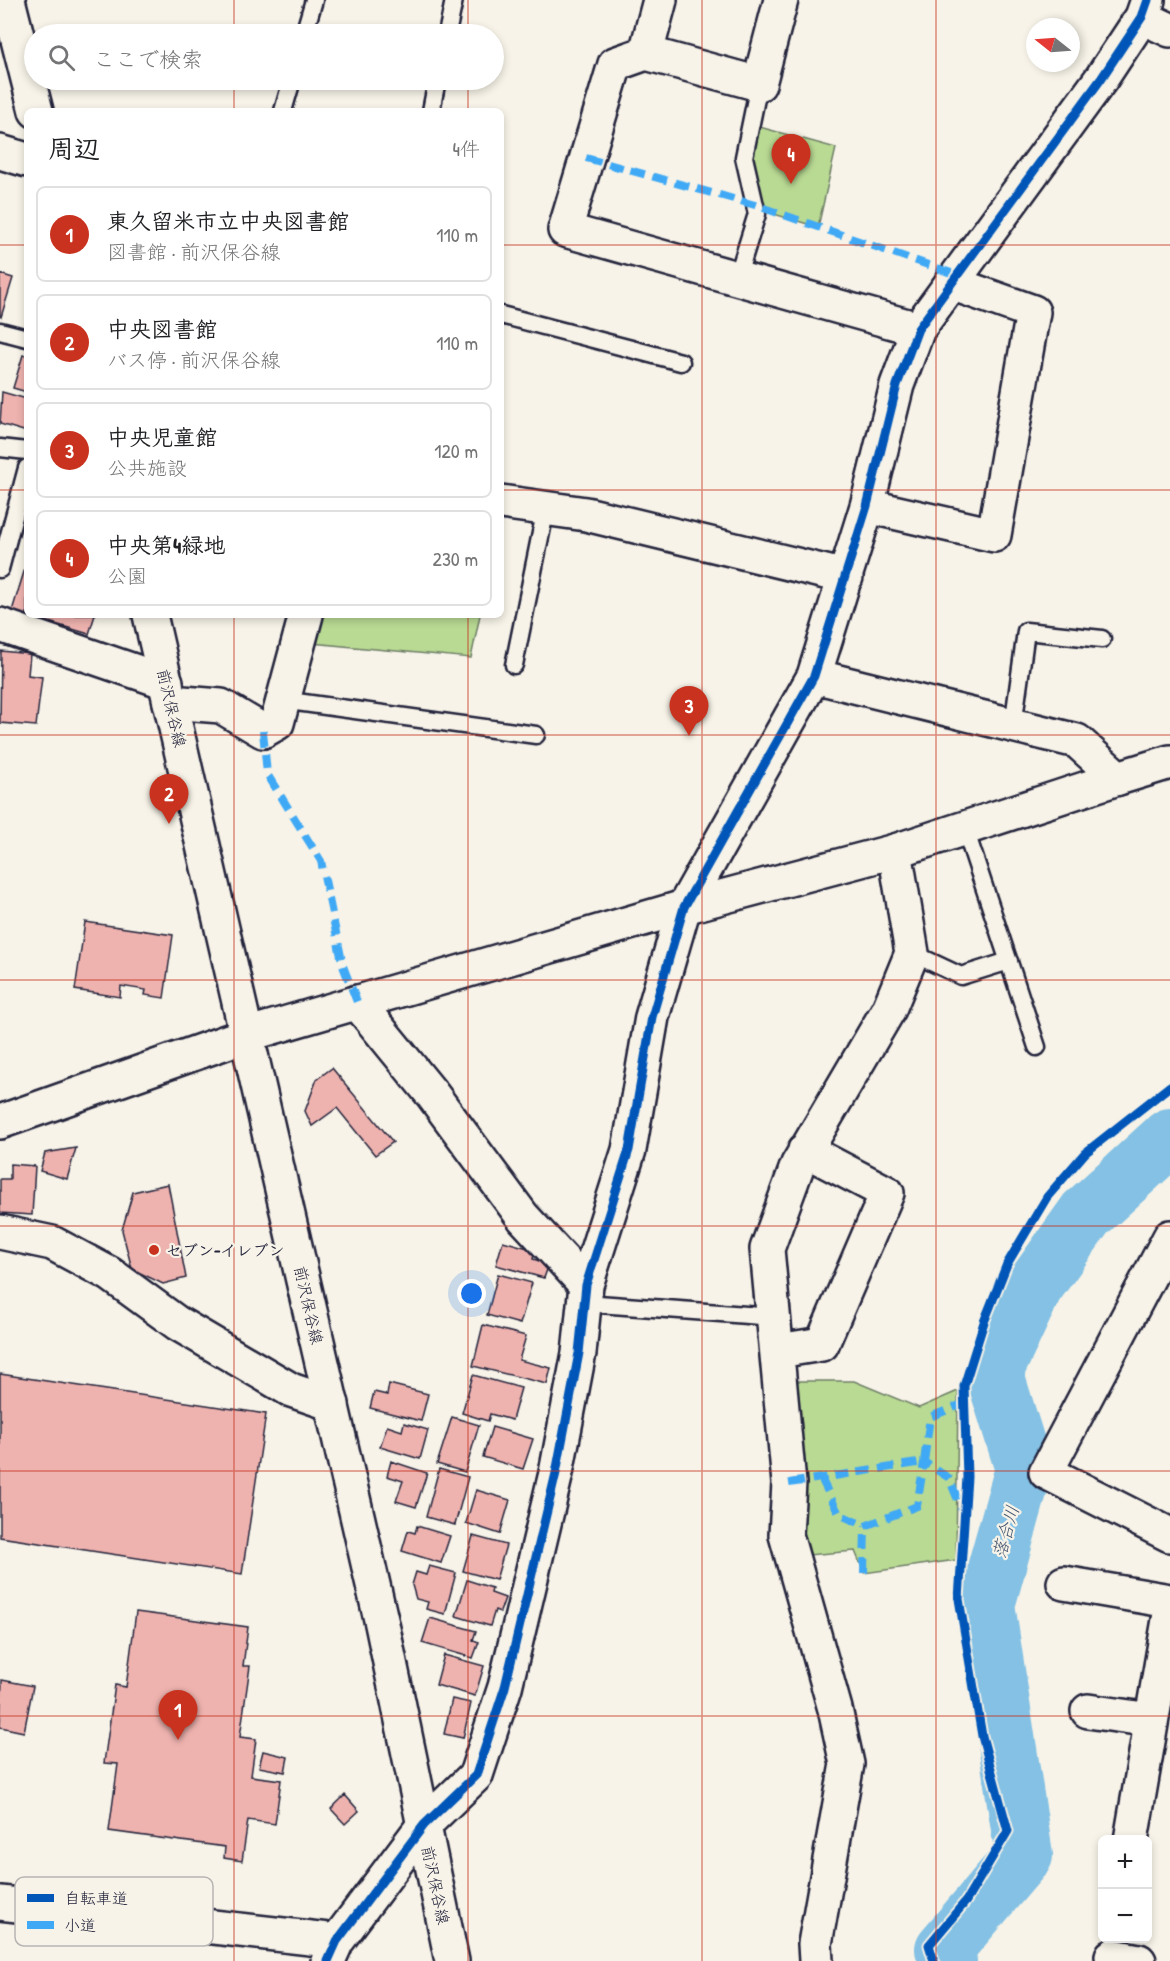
<!DOCTYPE html>
<html lang="ja">
<head>
<meta charset="utf-8">
<style>
  :root { --surface:#fff; --page:#f2f2f2; --text:#202124; --muted:#757577; --line:#e0e0e0; --accent:#c8321e }
  body { margin:0; font-family:"Patrick Hand","Klee One",sans-serif; background:var(--page); color:var(--text) }
  .controls { position:absolute; right:18px; bottom:18px; display:grid; overflow:hidden; border-radius:9px; box-shadow:0 3px 9px #0003 }
  .controls button { width:54px; height:54px; display:grid; place-items:center; padding:0; border:0; border-bottom:2px solid var(--line); background:var(--surface); color:var(--text); font:30px sans-serif }
  .compass { position:absolute; left:1026px; top:18px; width:54px; height:54px; border-radius:50%; background:var(--surface); box-shadow:0 3px 9px #0003; rotate:287deg }
  .you { position:absolute; left:472px; top:1294px; width:21px; height:21px; margin:-15px; border:4px solid #fff; border-radius:50%; background:#1a73e8; box-shadow:0 0 0 9px #1a73e833 }
  .badge { display:grid; place-items:center; width:39px; height:39px; border-radius:50%; background:var(--accent); color:#fff; font-size:20px; font-weight:700 }
  .pin { position:absolute; translate:-50% -50px; filter:drop-shadow(0 2px 3px #0008) }
  .pin::after { content:''; position:absolute; top:32px; width:21px; height:18px; background:inherit; clip-path:polygon(0 0,100% 0,50% 100%) }
  .list { margin:0; padding:0; list-style:none }
  h2 { display:flex; justify-content:space-between; align-items:center; height:78px; margin:0; padding:0 24px; font-size:26px }
  h2 small { font-size:20px; font-weight:400; color:var(--muted) }
  .list li { display:grid; grid-template-columns:39px 1fr auto; gap:18px; align-items:center; box-sizing:border-box; height:96px; margin:0 12px 12px; padding:0 12px; border:2px solid var(--line); border-radius:9px }
  .list b { display:block; font-size:22px; white-space:nowrap }
  .list p { margin:0; font-size:20px; white-space:nowrap; color:var(--muted) }
  .list em { font-size:20px; font-style:normal; color:var(--muted) }
  .icon { flex:none; width:33px; height:33px; fill:none; stroke:currentColor; stroke-width:2; stroke-linecap:round; stroke-linejoin:round }
  .map { position:relative; flex:none; width:1170px; height:1961px; overflow:hidden }
  .search { position:absolute; background:var(--surface); box-shadow:0 3px 9px #0003; left:24px; top:24px; width:480px; height:66px; display:flex; align-items:center; gap:15px; box-sizing:border-box; padding:0 21px; border-radius:33px; color:var(--muted); font-size:22px }
  .panel { position:absolute; background:var(--surface); box-shadow:0 3px 9px #0003; left:24px; top:108px; width:480px; height:510px; border-radius:9px }
  .map>svg:first-child { display:block }
  .green { fill:#b9da93; stroke:#6e7e67; stroke-width:1.5 }
  .lines { fill:none; stroke-linecap:round; stroke-linejoin:round }
  .river { stroke:#84c1e4; stroke-width:58 }
  .building { fill:#efb3af; stroke:#22223b; stroke-width:1.5 }
  .service-casing { stroke:#22223b; stroke-width:21 }
  .minor-casing { stroke:#22223b; stroke-width:38 }
  .tertiary-casing { stroke:#22223b; stroke-width:38 }
  .secondary-casing { stroke:#22223b; stroke-width:38 }
  .path { stroke:#22223b; stroke-width:4; stroke-dasharray:6 4.5; stroke-linecap:butt }
  .service { stroke:#f7f3e8; stroke-width:16 }
  .minor { stroke:#f7f3e8; stroke-width:33 }
  .tertiary { stroke:#f7f3e8; stroke-width:33 }
  .secondary { stroke:#f7f3e8; stroke-width:33 }
  .quiet { stroke:#3fa9f5; stroke-width:8; stroke-dasharray:15 8; stroke-linecap:butt }
  .cycleway-casing { stroke:#f7f3e8; stroke-width:13 }
  .cycleway { stroke:#0057b8; stroke-width:9 }
  .grid { fill:none; stroke:#c8321e; stroke-width:1.5; stroke-opacity:0.55 }
  .poi-dot { fill:#c8321e; stroke:#f7f3e8; stroke-width:2 }
  .labels { text-anchor:middle; stroke-width:4.5; stroke-linejoin:round; paint-order:stroke }
  .street-label { font-size:16px; fill:#22223b; stroke:#f7f3e8 }
  .poi-label { font-size:16px; font-weight:bold; fill:#22223b; stroke:#f7f3e8; text-anchor:start }
  .water-label { font-size:18px; font-style:italic; fill:#3f526e; stroke:#f7f3e8 }
  .key { fill:#f7f3e8; stroke:#b7b4b4; stroke-width:1.5 }
  .key-label { font-size:16px; fill:#22223b }
</style>
</head>
<body>
<div class="map">
<svg width="1170" height="1961" viewBox="0 0 1170 1961">
  <rect width="100%" height="100%" fill="#f7f3e8"/>
  <filter id="ink" filterUnits="userSpaceOnUse"><feTurbulence type="fractalNoise" baseFrequency=".0167" numOctaves="2"/><feDisplacementMap in="SourceGraphic" scale="12" xChannelSelector="R" yChannelSelector="G"/><feConvolveMatrix kernelMatrix="1 2 1 2 8 2 1 2 1" color-interpolation-filters="sRGB"/></filter>
  <g filter="url(#ink)">
    <!-- green -->
    <path class="green" d="M756,126L836,148L818,227L760,210L749,158Z
      M309,615H480L471,658L301,642Z
      M790,1381H854L919,1408L958,1391L956,1560L864,1573L855,1551L807,1555L800,1532Z"/>
    <g class="lines">
      <!-- river -->
      <path class="river" d="M948,1961L944,1949L1024,1855L986,1605L1024,1469L994,1372L1034,1287L1086,1214L1170,1137"/>
    </g>
    <!-- building -->
    <path class="building" d="M0,274L13,278L1,317L0,316Z
      M23,355L27,356V392L13,388Z
      M2,392L27,399V432L0,424Z
      M27,562V615H95L89,634L12,611Z
      M1,651L30,654L28,675L42,677L36,726L0,723Z
      M85,922L173,935L164,998L145,995L146,990L121,986L120,997L75,990Z
      M332,1068L393,1142L375,1155L337,1108L312,1126L305,1111L317,1079Z
      M76,1148L67,1179L40,1171L45,1153Z
      M10,1164L35,1166L32,1215L0,1213V1179H10Z
      M168,1184L186,1278L163,1284L132,1269L122,1230L133,1192Z
      M503,1241L535,1250L533,1259L549,1264L544,1278L496,1265Z
      M498,1274L532,1283L520,1324L487,1315Z
      M483,1325L526,1336L519,1360L551,1368L547,1384L473,1366Z
      M0,1374L266,1414L242,1574L0,1537Z
      M473,1375L521,1388L512,1420L490,1414L488,1421L462,1413Z
      M389,1384L428,1394L421,1421L370,1408L374,1392L387,1395Z
      M452,1417L479,1425L465,1472L437,1464Z
      M404,1423L428,1430L420,1459L380,1447L387,1426L402,1431Z
      M492,1427L533,1439L523,1469L483,1457Z
      M391,1461L427,1473L416,1507L396,1501L403,1481L387,1476Z
      M439,1469L468,1477L455,1525L426,1517Z
      M476,1490L510,1500L500,1534L466,1523Z
      M417,1526L450,1536L441,1563L402,1551L408,1531L415,1533Z
      M473,1536L506,1545L496,1580L463,1571Z
      M429,1566L456,1573L445,1614L426,1609L428,1602L416,1599L412,1585L416,1572L426,1575Z
      M467,1580L492,1588L491,1593L505,1598L500,1612L495,1610L490,1626L456,1616Z
      M136,1612L248,1627L243,1666H250L240,1737L256,1739L251,1776L281,1780L275,1824L248,1820L242,1861L224,1858L225,1847L109,1831L118,1764L104,1763L115,1685L126,1687Z
      M430,1618L476,1631L473,1640L479,1642L473,1658L422,1643Z
      M444,1655L484,1666L475,1696L436,1685Z
      M2,1680L33,1686L24,1732L0,1727Z
      M452,1699L471,1703L463,1738L444,1734Z
      M263,1751L288,1757L285,1772L259,1767Z
      M345,1795L359,1811L345,1824L331,1809Z"/>
    <g class="lines">
      <defs>
        <path id="service" d="M304,34L314,0
          M447,34L454,0
          M283,111L292,80
          M431,111L437,80
          M737,278L757,214L744,157L759,84
          M501,315L681,362
          M0,331L27,338
          M0,448L27,451
          M0,569L27,468
          M514,665L546,508
          M282,700L536,735
          M1013,726L1026,631L1102,639
          M965,829L1037,1047
          M912,953L961,976L1009,961
          M585,1303L775,1317"/>
        <path id="minor" d="M781,0L759,84L646,53L615,64L565,230L918,329
          M1142,17L1170,30
          M646,53L660,0
          M0,152L27,160
          M501,502L586,514L846,577
          M867,506L994,535L1033,312L951,283
          M0,625L166,682
          M814,676L1077,741L1118,778L1170,762
          M170,702L221,706L263,731L277,723L306,615
          M357,1002L432,1094L523,1217L586,1285
          M0,1232L52,1243L110,1274L177,1323L291,1390L332,1404
          M1170,1237L1046,1472L1170,1535
          M778,1351L822,1344L887,1193L805,1150
          M1064,1583L1170,1601
          M1088,1711L1151,1720
          M1131,1840L1170,1614
          M0,1903L337,1941
          M1112,1956L1139,1961
          M328,1961L337,1941L424,1825L476,1775L505,1687L556,1473L579,1353L586,1285L629,1150L652,1017L684,907L814,676L867,506L897,385L918,329L1101,79L1142,17L1148,0
          M816,1961L815,1944L847,1764L835,1709L786,1535L789,1483L767,1249L798,1164L889,1009L912,953L895,851"/>
        <path id="tertiary" d="M0,1122L246,1035L684,907L895,851L1118,778"/>
        <path id="secondary" d="M8,0L36,111
          M150,615L382,1624L452,1961"/>
      </defs>
      <!-- service casing -->
      <use href="#service" class="service-casing"/>
      <!-- minor casing -->
      <use href="#minor" class="minor-casing"/>
      <!-- tertiary casing -->
      <use href="#tertiary" class="tertiary-casing"/>
      <!-- secondary casing -->
      <use href="#secondary" class="secondary-casing"/>
      <!-- path -->
      <path class="path" d="M934,1961L929,1945L966,1901L1008,1831L982,1736L959,1599L967,1477L964,1386L984,1322L1007,1264L1047,1197L1085,1153L1170,1086"/>
      <!-- service -->
      <use href="#service" class="service"/>
      <!-- minor -->
      <use href="#minor" class="minor"/>
      <!-- tertiary -->
      <use href="#tertiary" class="tertiary"/>
      <!-- secondary -->
      <use href="#secondary" class="secondary"/>
      <!-- quiet -->
      <path class="quiet" d="M586,158L755,205L957,275
        M263,731L267,774L321,861L343,966L357,1002
        M821,1478L839,1514L865,1526L917,1506L924,1462L949,1478L962,1510
        M789,1483L924,1462L930,1417L965,1403
        M864,1573L865,1526"/>
      <defs>
        <path id="cycleway" d="M328,1961L337,1941L424,1825L476,1775L505,1687L556,1473L579,1353L586,1285L629,1150L652,1017L684,907L814,676L867,506L897,385L918,329L1101,79L1142,17L1148,0
          M934,1961L929,1945L966,1901L1008,1831L982,1736L959,1599L967,1477L964,1386L984,1322L1007,1264L1047,1197L1085,1153L1170,1086"/>
      </defs>
      <!-- cycleway casing -->
      <use href="#cycleway" class="cycleway-casing"/>
      <!-- cycleway -->
      <use href="#cycleway" class="cycleway"/>
    </g>
  </g>
  <!-- grid -->
  <path class="grid" d="M234,0V34M468,0V34M702,0V1961M936,0V1961M234,80V111M468,80V111M0,245H27M501,245H1170M0,490H27M501,490H1170M234,615V1961M468,615V1961M0,735H1170M0,980H1170M0,1226H1170M0,1471H1170M0,1716H1170"/>
  <!-- markers -->
  <circle class="poi-dot" cx="154" cy="1250" r="6"/>
  <g class="labels">
    <!-- street labels -->
    <g class="street-label">
      <text transform="translate(172 708) rotate(77)" y="6">前沢保谷線</text>
      <text transform="translate(309 1305) rotate(77)" y="6">前沢保谷線</text>
      <text transform="translate(436 1885) rotate(78)" y="6">前沢保谷線</text>
    </g>
    <!-- poi labels -->
    <g class="poi-label">
      <text x="166" y="1256">セブン-イレブン</text>
    </g>
    <!-- water labels -->
    <g class="water-label">
      <text transform="translate(1006 1532) rotate(-74)" y="6">落合川</text>
    </g>
  </g>
  <!-- legend -->
  <rect x="15" y="1877" width="198" height="69" rx="9" class="key"/>
  <rect x="27" y="1894" width="27" height="8" fill="#0057b8"/>
  <rect x="27" y="1921" width="27" height="8" fill="#3fa9f5"/>
  <g class="key-label">
    <text x="64" y="1904">自転車道</text>
    <text x="64" y="1931">小道</text>
  </g>
</svg>
<div class="controls">
<button>+</button>
<button>−</button>
</div>
<svg class="compass" viewBox="-18 -18 36 36"><path d="M0-13l5 13h-10z" fill="#e53935"/><path d="M0 13l5-13h-10z" fill="#757577"/></svg>
<div class="you"></div>
<div class="pin badge" style="left:178px;top:1740px">1</div>
<div class="pin badge" style="left:169px;top:824px">2</div>
<div class="pin badge" style="left:689px;top:736px">3</div>
<div class="pin badge" style="left:791px;top:184px">4</div>
<div class="search"><svg class="icon" aria-label="search" viewBox="0 0 24 24"><circle cx="10" cy="10" r="6"/><path d="M15 15l6 6"/></svg>ここで検索</div>
<section class="panel">
<h2>周辺<small>4件</small></h2>
<ul class="list">
<li><span class="badge">1</span><div><b>東久留米市立中央図書館</b><p>図書館 · 前沢保谷線</p></div><em>110 m</em></li>
<li><span class="badge">2</span><div><b>中央図書館</b><p>バス停 · 前沢保谷線</p></div><em>110 m</em></li>
<li><span class="badge">3</span><div><b>中央児童館</b><p>公共施設</p></div><em>120 m</em></li>
<li><span class="badge">4</span><div><b>中央第4緑地</b><p>公園</p></div><em>230 m</em></li>
</ul>
</section>
</div>
</body>
</html>
